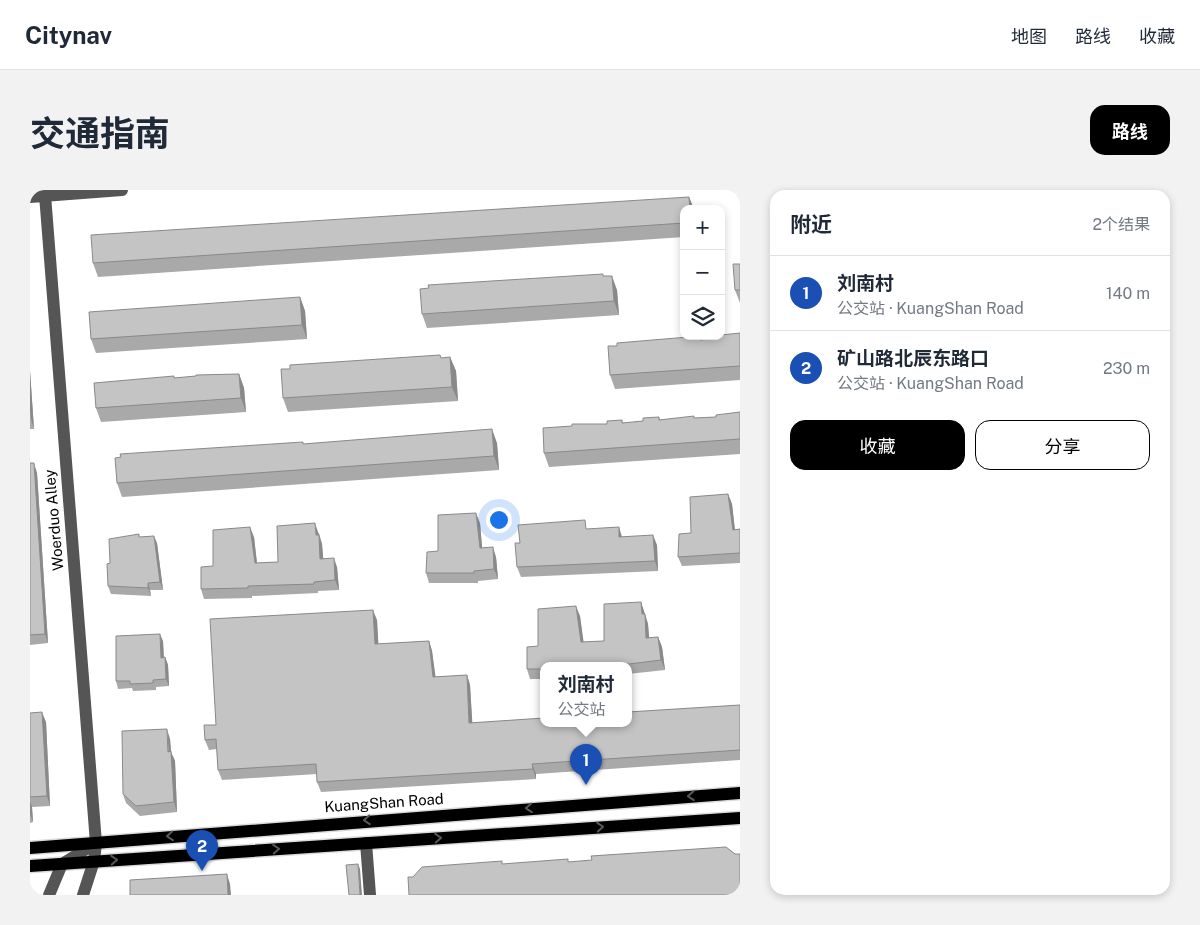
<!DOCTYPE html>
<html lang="zh">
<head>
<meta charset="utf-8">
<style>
  :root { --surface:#fff; --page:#f2f2f3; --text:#1f2937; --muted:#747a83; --line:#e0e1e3; --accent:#000 }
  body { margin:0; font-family:"Public Sans","Noto Sans SC",sans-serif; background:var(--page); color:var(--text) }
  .controls { position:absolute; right:15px; top:15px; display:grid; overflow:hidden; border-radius:10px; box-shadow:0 2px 8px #0003 }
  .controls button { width:45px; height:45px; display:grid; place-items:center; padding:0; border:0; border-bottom:1px solid var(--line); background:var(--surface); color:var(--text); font:25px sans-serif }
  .you { position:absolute; left:468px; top:329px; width:18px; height:18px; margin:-12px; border:4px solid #fff; border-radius:50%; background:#1a73e8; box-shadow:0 0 0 8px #1a73e833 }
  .badge { display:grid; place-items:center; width:32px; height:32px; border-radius:50%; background:var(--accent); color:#fff; font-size:16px; font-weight:700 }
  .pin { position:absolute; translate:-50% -41px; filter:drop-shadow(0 1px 2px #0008) }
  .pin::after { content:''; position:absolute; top:26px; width:18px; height:15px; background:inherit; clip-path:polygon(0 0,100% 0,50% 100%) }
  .popup { position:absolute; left:510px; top:472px; width:92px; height:65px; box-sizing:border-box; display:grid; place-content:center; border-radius:10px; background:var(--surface); filter:drop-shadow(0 1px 4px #0005); font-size:16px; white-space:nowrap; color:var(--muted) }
  .popup b { font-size:19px; color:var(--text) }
  .popup::after { content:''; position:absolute; left:50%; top:100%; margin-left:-10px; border:10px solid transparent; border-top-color:var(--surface) }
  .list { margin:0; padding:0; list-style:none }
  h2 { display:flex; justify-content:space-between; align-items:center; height:65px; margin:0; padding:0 20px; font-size:21px }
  h2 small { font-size:16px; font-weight:400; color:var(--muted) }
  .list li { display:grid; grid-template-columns:32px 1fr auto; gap:15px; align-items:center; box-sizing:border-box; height:75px; padding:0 20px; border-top:1px solid var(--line) }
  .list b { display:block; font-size:19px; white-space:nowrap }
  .list p { margin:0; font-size:16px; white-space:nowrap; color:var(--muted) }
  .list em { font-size:16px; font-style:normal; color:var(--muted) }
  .actions { display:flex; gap:10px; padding:15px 20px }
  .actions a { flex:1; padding:11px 0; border:1px solid var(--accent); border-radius:15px; text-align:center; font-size:18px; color:var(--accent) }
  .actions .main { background:var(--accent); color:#fff }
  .icon { flex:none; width:28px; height:28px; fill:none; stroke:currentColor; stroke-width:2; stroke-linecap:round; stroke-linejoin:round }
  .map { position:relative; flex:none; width:710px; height:705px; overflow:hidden; border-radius:15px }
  header { display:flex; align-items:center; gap:30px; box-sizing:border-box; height:70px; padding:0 25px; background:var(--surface); border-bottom:1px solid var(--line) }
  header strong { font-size:24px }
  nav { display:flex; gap:28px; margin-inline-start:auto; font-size:18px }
  .intro { display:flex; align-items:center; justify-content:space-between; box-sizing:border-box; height:120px; padding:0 30px }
  h1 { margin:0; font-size:35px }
  .button { padding:12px 22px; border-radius:15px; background:var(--accent); color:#fff; font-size:18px; font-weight:700 }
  main { display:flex; gap:30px; padding:0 30px }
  aside { flex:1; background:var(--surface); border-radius:15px; box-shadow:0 2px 8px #0003 }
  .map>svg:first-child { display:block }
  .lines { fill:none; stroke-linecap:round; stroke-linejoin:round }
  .major-casing { stroke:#dbdbdb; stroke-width:15 }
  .minor { stroke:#555; stroke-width:12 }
  .major { stroke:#000; stroke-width:12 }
  .wall { fill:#a9a9a9 }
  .shaded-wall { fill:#898989 }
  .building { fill:#c4c4c4; stroke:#898989 }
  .oneway { stroke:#595959 }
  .labels { text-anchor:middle; stroke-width:5; stroke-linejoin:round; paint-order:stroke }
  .street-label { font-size:15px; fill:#000; stroke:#fff }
</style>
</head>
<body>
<header>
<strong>Citynav</strong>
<nav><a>地图</a><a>路线</a><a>收藏</a></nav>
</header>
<div class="intro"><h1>交通指南</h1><a class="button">路线</a></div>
<main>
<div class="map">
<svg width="710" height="705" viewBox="0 0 710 705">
  <rect width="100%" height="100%" fill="#fff"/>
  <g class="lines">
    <defs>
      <path id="major" d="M0,658L710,603
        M0,676L710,628"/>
    </defs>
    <!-- major casing -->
    <use href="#major" class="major-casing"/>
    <!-- minor -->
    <path class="minor" d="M15,5L66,653L64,671L53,705
      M0,7L92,0
      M336,653L340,705
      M19,705L32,674L66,653"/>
    <!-- major -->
    <use href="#major" class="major"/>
  </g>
  <!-- wall -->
  <path class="wall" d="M659,7L664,19H654V47L68,87L63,73Z
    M710,74V113L705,100Z
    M587,100L589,125L397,138L392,124Z
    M270,107L275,121L277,149L66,163L61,149Z
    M710,143V190L585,199L580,185L671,150L690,148Z
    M420,167L426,181L428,211L258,222L253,208L412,168Z
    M0,181L4,239H0Z
    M209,184L214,198L216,222L71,232L66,218L144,186V188Z
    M710,222V264L519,277L514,263L577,234L592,230L593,233L613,231L629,227L630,230L665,228L686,227Z
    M467,253L469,280L92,307L87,293L274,254Z
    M0,273L7,283L18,453L0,455Z
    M698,304L702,314L705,340L710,339V373L652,376L648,367L661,343Z
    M450,333L452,358L466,367L468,389L448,391V393H399L396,383L408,361Z
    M558,339L627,355L628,381L491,387L487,377L490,353Z
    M289,343L292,354L293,368L307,377L309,400L288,401V403L222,406V408L174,409L171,399L183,376L224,347L227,373L248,372Z
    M110,347L127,353L133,400H120L121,406L81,404L78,396L80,373Z
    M611,412L618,434L619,448L628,447L632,457L635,480L598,484V476H514V489H500L497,479L508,456L550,426L553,452L574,451Z
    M347,430L348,454L399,451L402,461L405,487L437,485L440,495L442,533L710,515V570L506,584V589L291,602L287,592V584L192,590L188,580L187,559L179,560L175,550L186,535Z
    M133,451L134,468L135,467L138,475L139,496L126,497V500L103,501L102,498L88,499L86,491Z
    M0,523L16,532L20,616L2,617L3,632L0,633Z
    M140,549L141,562L145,571L147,622L110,626L96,613L93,604Z"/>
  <!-- shaded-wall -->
  <path class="shaded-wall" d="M659,7L664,19H660Z
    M582,86L587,100L589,125L584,111Z
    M270,107L275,121L277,149L272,135Z
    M420,167L426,181L428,211L422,197Z
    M0,181L4,239L1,229L0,220Z
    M209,184L214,198L216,222L211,208Z
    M462,239L467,253L469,280L464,266Z
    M4,273L7,283L18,453L15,444Z
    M698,304L702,314L706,350L703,340Z
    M446,323L450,333L453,368L450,358Z
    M285,333L292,354L294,378L290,369L286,345Z
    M220,337L224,347L228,383L225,373Z
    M589,337L592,347L593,357L589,347Z
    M623,345L627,355L628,381L625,371Z
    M124,346L127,353L133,400L130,392Z
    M463,357L466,367L468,389L464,379Z
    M304,368L307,377L309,400L305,390Z
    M118,393L120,400L121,406L118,398Z
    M611,412L618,434L620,458L616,448L612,424Z
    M546,416L550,426L555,462L551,452Z
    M343,420L347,430L349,464L345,454Z
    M130,444L133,451L134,475L131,468Z
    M628,447L632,457L635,480L631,470Z
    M399,451L402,461L407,497L403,487Z
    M135,467L138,475L139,496L136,489Z
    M437,485L440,495L443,543L439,533Z
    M12,522L16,532L20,616L17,606Z
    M137,539L140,549L141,562L145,571L147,622L144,612Z
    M502,574L506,584V589L503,579Z
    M0,611L2,617L3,632L0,624Z
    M328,674L330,679L332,705H330Z
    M197,684L200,694L201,705H198Z"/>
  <!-- building -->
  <path class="building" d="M659,7L660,19H654V33L63,73L61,45Z
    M703,74H710V100H705Z
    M573,84V86H582L584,111L392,124L390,99L399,98L398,95Z
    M270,107L272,135L61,149L59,122Z
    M710,143V176L580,185L578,156H587V153L670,146V150L690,148V146H691V145Z
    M410,165L411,168L420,167L422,197L253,208L251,179H260V175Z
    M209,184L211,208L66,218L64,193L144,186V188L166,186V185Z
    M710,222V249L514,263L513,238L542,236V234H577V231L592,230V233L613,231V228L629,227V230L664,226V228L686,227V225Z
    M462,239L464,266L87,293L85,268L91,267L90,264L273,252V254Z
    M0,273H4L15,444L0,445Z
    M698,304L703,340L710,339V363L648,367L649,344L661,343L660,307Z
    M446,323L450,358L463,357L464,379L444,381V383H396L397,362L408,361V325Z
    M555,330L556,339L589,337V347L623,345L625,371L487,377L485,353H490L488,335Z
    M285,333L286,345H289L290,369L304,368L305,390L284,392V394L218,396V398L171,399V377L183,376V340L220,337L225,373L248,372L247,336Z
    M109,344V347L124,346L130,392L118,393V398L78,396L77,374L80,373L79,349Z
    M611,412L612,424H615L616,448L628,447L631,470L583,476V473L544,476H514V479H497V457L508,456V419L546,416L551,452L574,451V414Z
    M343,420L345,454L399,451L403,487L437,485L439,533L514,528V534H598V522L710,515V560L502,574L503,579L287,592L286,574L188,580L186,549L175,550L174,535H186L180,429Z
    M130,444L131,468L135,467L136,489L123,490V493L100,494V491H86V446Z
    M12,522L17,606L0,607V523Z
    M137,539L138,562L141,561L144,612L106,616L93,604L92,541Z
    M696,657L705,664H710V705H379L378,687H383L392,677L472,671V674L538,669V672L562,670L561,666Z
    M328,674L330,705H319L316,675Z
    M197,684L198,705H100V690Z"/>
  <!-- one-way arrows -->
  <defs><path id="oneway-chevron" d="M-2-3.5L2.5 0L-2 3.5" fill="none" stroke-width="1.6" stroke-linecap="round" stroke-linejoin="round" transform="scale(1.25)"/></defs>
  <g class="oneway">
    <use href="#oneway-chevron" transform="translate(661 606) rotate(176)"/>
    <use href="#oneway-chevron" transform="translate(499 618) rotate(176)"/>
    <use href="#oneway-chevron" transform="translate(337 630) rotate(176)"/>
    <use href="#oneway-chevron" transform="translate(570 637) rotate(-4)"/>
    <use href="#oneway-chevron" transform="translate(140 646) rotate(175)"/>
    <use href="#oneway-chevron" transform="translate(408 648) rotate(-4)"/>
    <use href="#oneway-chevron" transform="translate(246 659) rotate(-4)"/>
    <use href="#oneway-chevron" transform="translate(84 670) rotate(-4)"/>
  </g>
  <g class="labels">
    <!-- street labels -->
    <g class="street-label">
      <text transform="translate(24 330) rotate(-95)" y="5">Woerduo Alley</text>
      <text transform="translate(354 613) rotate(-4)" y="5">KuangShan Road</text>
    </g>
  </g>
</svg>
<div class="controls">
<button>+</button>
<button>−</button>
<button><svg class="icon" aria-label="layers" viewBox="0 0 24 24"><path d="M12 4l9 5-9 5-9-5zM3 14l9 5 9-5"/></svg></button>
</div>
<div class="you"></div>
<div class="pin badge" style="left:556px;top:595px;background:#1a4fb4">1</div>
<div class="popup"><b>刘南村</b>公交站</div>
<div class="pin badge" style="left:172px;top:681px;background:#1a4fb4">2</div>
</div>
<aside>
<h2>附近<small>2个结果</small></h2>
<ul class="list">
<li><span class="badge" style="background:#1a4fb4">1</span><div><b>刘南村</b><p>公交站 · KuangShan Road</p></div><em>140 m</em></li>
<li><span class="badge" style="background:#1a4fb4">2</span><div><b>矿山路北辰东路口</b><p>公交站 · KuangShan Road</p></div><em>230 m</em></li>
</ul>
<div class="actions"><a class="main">收藏</a><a>分享</a></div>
</aside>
</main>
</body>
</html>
